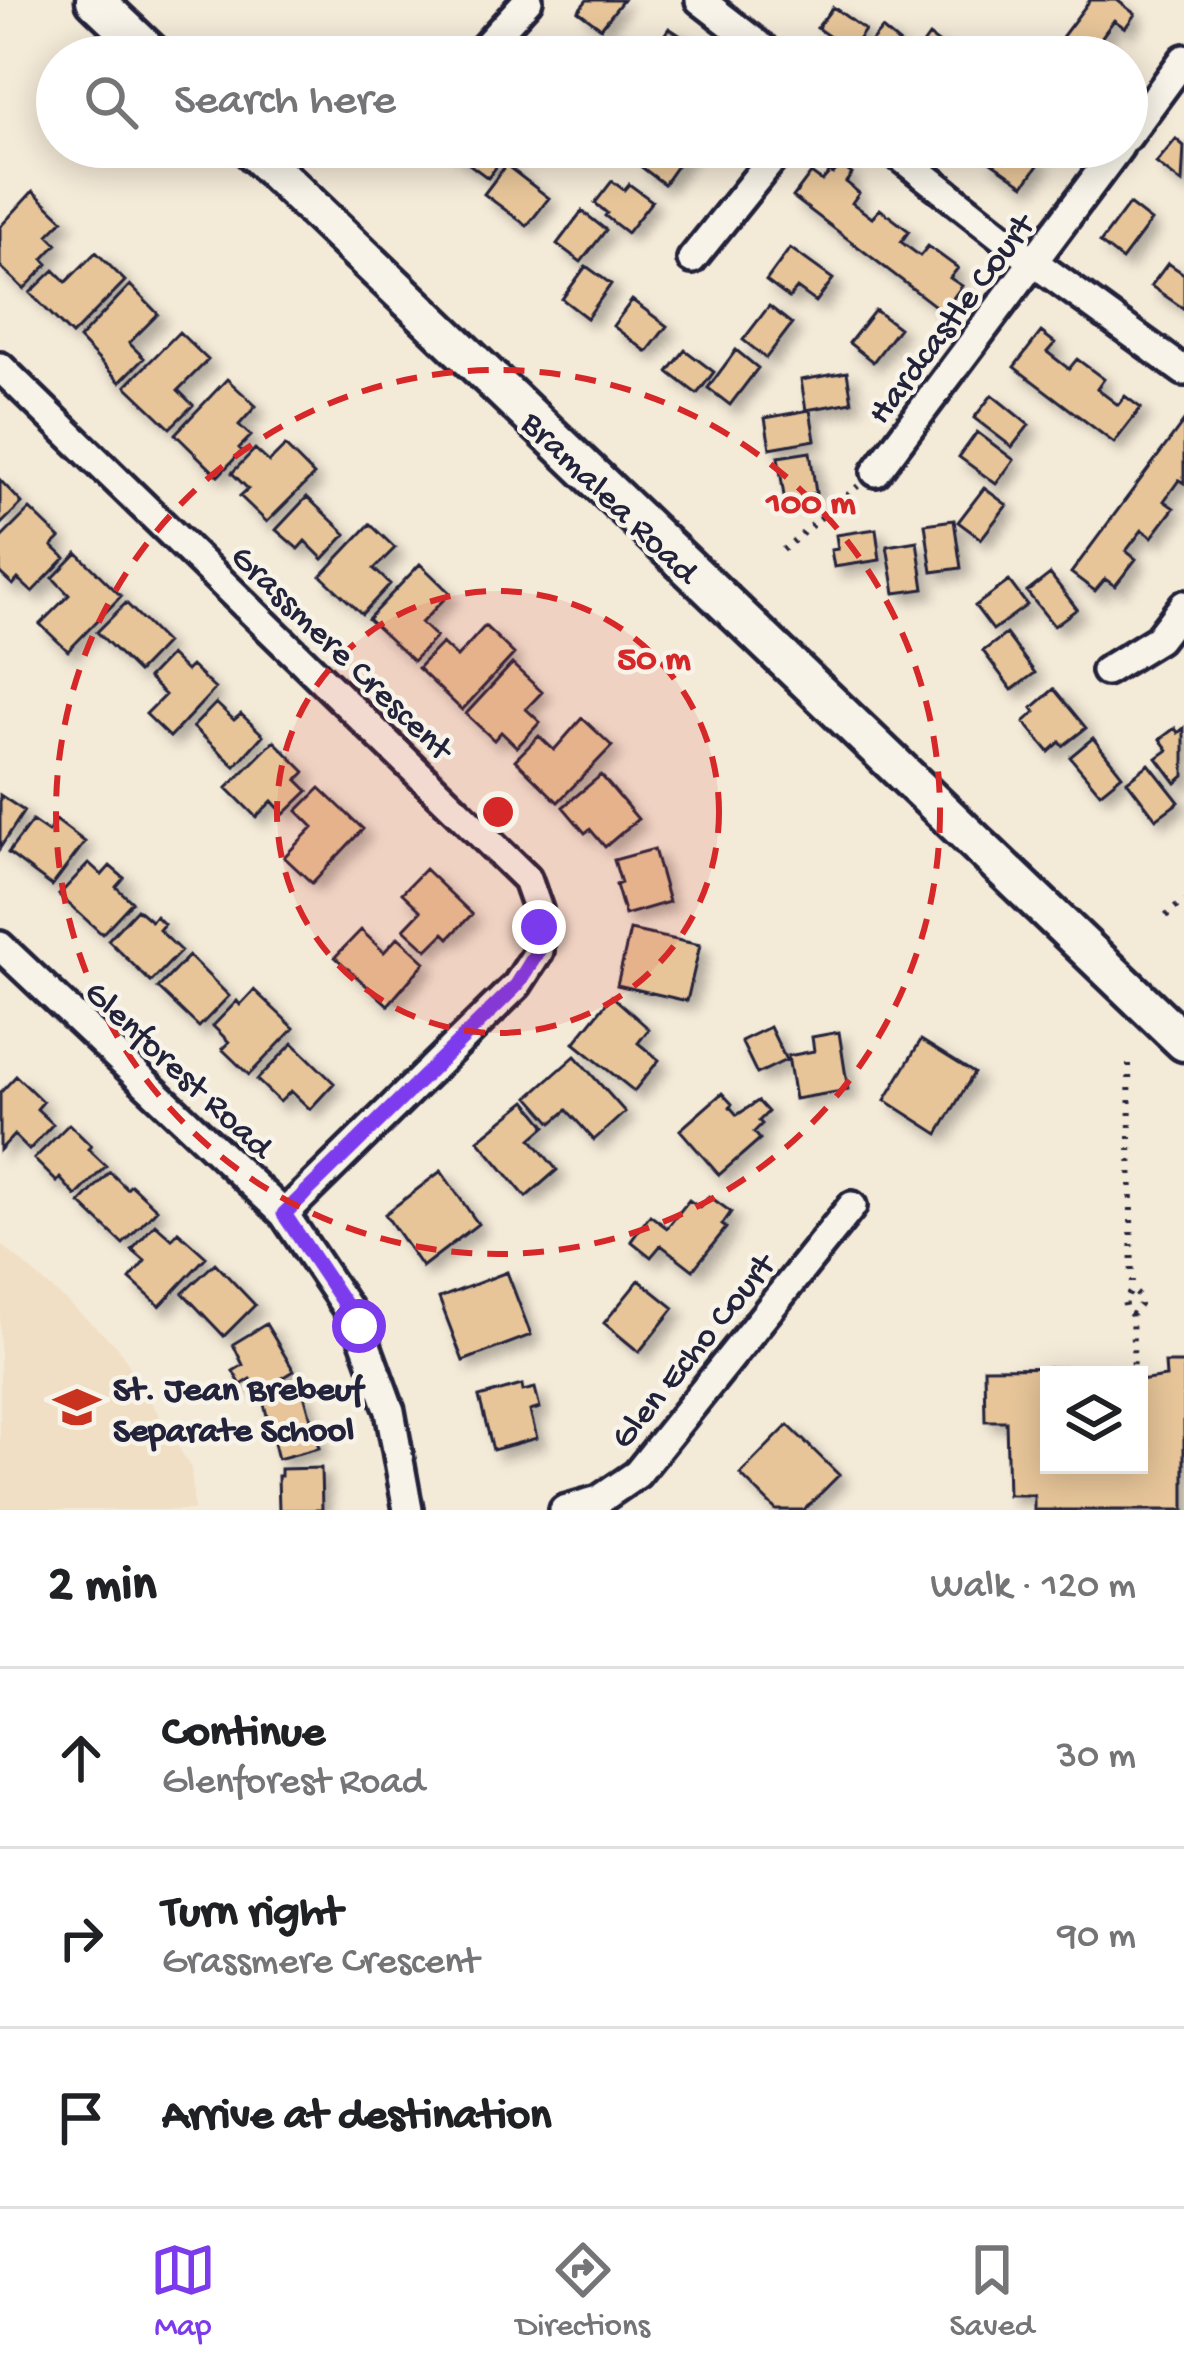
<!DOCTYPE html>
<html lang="en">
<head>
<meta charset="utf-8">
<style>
  :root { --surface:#fff; --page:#f2f2f2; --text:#202124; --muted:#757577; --line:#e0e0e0; --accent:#7c3aed }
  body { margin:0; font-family:"Gochi Hand",sans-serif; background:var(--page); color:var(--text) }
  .controls { position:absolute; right:36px; bottom:36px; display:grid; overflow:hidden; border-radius:0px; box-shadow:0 6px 30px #0003 }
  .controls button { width:108px; height:108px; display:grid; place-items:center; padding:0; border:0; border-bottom:3px solid var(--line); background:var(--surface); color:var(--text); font:60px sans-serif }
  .stop { position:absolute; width:36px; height:36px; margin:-27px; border:9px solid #7c3aed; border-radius:50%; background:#fff }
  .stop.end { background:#7c3aed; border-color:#fff; box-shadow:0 3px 12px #0008 }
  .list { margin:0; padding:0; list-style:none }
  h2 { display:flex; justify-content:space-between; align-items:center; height:156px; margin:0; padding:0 48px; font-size:51px }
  h2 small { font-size:39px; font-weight:400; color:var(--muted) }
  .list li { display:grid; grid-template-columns:78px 1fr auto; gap:36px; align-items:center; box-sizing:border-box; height:180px; padding:0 48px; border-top:3px solid var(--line) }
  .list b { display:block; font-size:45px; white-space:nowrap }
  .list p { margin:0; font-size:39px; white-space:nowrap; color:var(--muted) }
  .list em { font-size:39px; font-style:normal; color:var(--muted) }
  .icon { flex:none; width:66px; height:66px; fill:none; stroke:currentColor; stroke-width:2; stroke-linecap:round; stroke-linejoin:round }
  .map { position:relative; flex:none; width:1184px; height:1510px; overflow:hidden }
  .search { position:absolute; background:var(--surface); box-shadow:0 6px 30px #0003; left:36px; right:36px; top:36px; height:132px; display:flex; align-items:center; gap:30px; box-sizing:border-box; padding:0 42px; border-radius:66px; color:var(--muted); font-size:45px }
  .sheet { height:696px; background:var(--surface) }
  nav { display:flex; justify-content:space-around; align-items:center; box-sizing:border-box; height:168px; border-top:3px solid var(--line); background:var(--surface); font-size:33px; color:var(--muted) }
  nav a { display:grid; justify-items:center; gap:6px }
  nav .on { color:var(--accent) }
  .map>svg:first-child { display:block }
  .built { fill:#f0dfc5 }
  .building { fill:#e7c599; stroke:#22223b; stroke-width:3; filter:url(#shadow) }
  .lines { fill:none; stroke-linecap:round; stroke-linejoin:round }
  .street-casing { stroke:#22223b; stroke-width:36 }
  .secondary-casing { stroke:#22223b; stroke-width:45 }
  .path { stroke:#22223b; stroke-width:6; stroke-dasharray:3 9; stroke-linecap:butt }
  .street { stroke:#f7f3e8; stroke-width:27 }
  .secondary { stroke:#f7f3e8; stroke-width:36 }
  .route { stroke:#7c3aed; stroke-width:15 }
  .ring { fill:none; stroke:#d62828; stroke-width:6; stroke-dasharray:21 15 }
  .labels { text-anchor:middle; stroke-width:9; stroke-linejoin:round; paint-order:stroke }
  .street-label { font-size:36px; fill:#22223b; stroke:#f7f3e8 }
  .poi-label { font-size:36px; font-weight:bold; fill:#22223b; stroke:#f7f3e8; text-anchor:start }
  .centre { fill:#d62828; stroke:#f7f3e8; stroke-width:6 }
  .ring-label { font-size:36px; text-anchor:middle; font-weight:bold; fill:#d62828; stroke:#f7f3e8; stroke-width:9; stroke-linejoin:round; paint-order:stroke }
</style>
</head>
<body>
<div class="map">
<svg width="1184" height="1510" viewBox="0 0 1184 1510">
  <defs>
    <filter id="shadow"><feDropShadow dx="8" dy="8" stdDeviation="6" flood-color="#0004"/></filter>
  </defs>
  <rect width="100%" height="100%" fill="#f4ead8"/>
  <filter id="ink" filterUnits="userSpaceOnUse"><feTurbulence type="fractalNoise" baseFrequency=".00833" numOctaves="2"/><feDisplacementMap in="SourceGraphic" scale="24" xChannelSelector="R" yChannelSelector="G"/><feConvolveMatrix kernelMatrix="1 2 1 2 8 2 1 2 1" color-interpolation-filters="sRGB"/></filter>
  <g filter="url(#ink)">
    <!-- built -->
    <path class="built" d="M0,1243L118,1347L191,1468L194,1510H0Z"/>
    <!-- building -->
    <path class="building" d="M587,0H623L601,28L578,11Z
      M1090,0H1117L1135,14L1125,28L1114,20L1098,42L1107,49L1101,57H1047Z
      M833,7L865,30L850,51L817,28Z
      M669,28L693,44L684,57H649Z
      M882,29L905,48L897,57H858Z
      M929,36L957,57H914Z
      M582,38L604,57H566Z
      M1176,139L1184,146L1182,183L1156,163Z
      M452,147H494L505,155L488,178L450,150Z
      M654,147H684L688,150L664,184L640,166Z
      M993,147H1021L1041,161L1024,185L985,158Z
      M506,165L549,198L527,226L484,194Z
      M840,165L852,174L846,182L859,193L852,203L872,218L880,209L909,231L901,242L920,256L928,246L958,268L950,278L962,286L943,312L793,197L811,173L822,181L830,172L833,174Z
      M612,181L624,190L629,184L652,201L627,233L605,216L607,213L595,203Z
      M33,191L63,220L48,235L57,244L43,259L48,264L24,289L0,266V227Z
      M1129,204L1151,221L1122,260L1100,243Z
      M582,211L606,230L581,262L557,244Z
      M790,248L833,279L816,302L797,288L789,298L766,281Z
      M96,252L125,281L72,335L30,293L54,270L66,282Z
      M1168,263L1184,274V309L1151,286Z
      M586,266L611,284L587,318L562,299Z
      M130,285L158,314L129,343L144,358L120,382L79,339Z
      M632,300L667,326L647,352L613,326Z
      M769,306L792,324L766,358L743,340Z
      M875,310L899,328L873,362L849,343Z
      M179,332L208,360L178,390L193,405L170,428L126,386Z
      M1041,332L1055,343L1047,352L1069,369L1077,359L1104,379L1097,389L1118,405L1125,396L1141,408L1114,443L1014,367Z
      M685,350L714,372L697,394L668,372Z
      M736,350L758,368L730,405L708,388Z
      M847,372L852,402L806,410L801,380Z
      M227,379L256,406L239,425L251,436L239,448L242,451L218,476L175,434Z
      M992,395L1029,425L1012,447L974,418Z
      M810,410L815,440L770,448L765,418Z
      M1184,421V483L1179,480L1164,501L1174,508L1152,537L1142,530L1126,551L1136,559L1115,586L1105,579L1095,591L1071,573Z
      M977,432L1014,460L996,484L959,457Z
      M285,446L314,475L267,522L240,496L248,489L232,473L255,449L269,462Z
      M810,452L816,493L801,495V500L785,503L778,457Z
      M0,480L22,503L0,525Z
      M984,488L1007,505L981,539L958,522Z
      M307,497L346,534L323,559L305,541L298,549L276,530Z
      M30,509L60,538L52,546L65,558L32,592L18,579L13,585L0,573V539Z
      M954,520L961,568L932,572L925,524Z
      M370,524L395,548L374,569L390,584L362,614L321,576Z
      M876,529L880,560L834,567L831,550L838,549L836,535Z
      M917,541L924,589L895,593L887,546Z
      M77,553L121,596L68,651L40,624L69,595L53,578Z
      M420,564L450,593L421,623L436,637L413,661L368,619Z
      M1050,574L1077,609L1054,626L1027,592Z
      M1009,581L1027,605L993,630L975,606Z
      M126,603L166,643L138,672L97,632Z
      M485,626L514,654L462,710L418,668L442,643L457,657Z
      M1006,634L1035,673L1012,690L983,651Z
      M170,655L186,671L191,666L215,689L170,737L146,714L165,695L148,678Z
      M512,664L542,692L526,709L540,722L517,747L501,732L494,740L466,714Z
      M1054,689L1086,728L1063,746L1060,742L1049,752L1024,722L1035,712L1032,708Z
      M216,703L234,720L241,714L263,735L235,766L193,727Z
      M582,718L612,746L558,802L515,760L539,736L554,750Z
      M1175,728L1178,733L1184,728V776L1176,783L1157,758L1168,750L1160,739Z
      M1093,738L1122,775L1100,793L1070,757Z
      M274,741L305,772L297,780L308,791L284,814L272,801L256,817L227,788Z
      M1149,764L1179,802L1156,819L1127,781Z
      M601,775L638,819L605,847L590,829L585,833L563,807Z
      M320,788L363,829L312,883L284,857L313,827L297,811Z
      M0,795L24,811L0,848Z
      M56,820L85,842L52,886L8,853L32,821L48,832Z
      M654,849L669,902L625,915L616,885L621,883L614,860Z
      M89,863L102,875L110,866L124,878L116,887L132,902L102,934L59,895Z
      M425,869L472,914L449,938L444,933L427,950L404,929L421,911L402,893Z
      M137,909L151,921L156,916L164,924L159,930L181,951L151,982L108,940Z
      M361,930L384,952L398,937L425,962L388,1005L335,957Z
      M630,930L700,945L687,1001L617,985Z
      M189,956L229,996L199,1027L158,988Z
      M254,990L294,1028L249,1075L222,1049L229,1042L213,1026L237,1001L240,1005Z
      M612,996L649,1029L638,1043L659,1060L634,1091L574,1043Z
      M770,1027L786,1060L757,1074L741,1041Z
      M839,1032L848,1090L795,1099L788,1056L814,1051L812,1037Z
      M921,1040L974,1073L938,1134L885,1100Z
      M293,1043L334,1083L310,1109L291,1091L280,1102L257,1080Z
      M575,1056L625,1112L594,1140L567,1110L552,1123L529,1097Z
      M16,1076L43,1102L37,1109L53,1124L29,1150L14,1135L0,1150V1093Z
      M722,1093L732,1104L730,1107L737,1115L758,1101L768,1112L759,1121L762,1124L754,1132L760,1139L719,1175L680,1130Z
      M526,1101L546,1126L531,1139L557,1170L526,1197L478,1140Z
      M69,1124L91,1146L88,1149L106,1166L76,1196L60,1178L57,1182L34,1159Z
      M441,1171L478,1224L422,1267L385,1214Z
      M110,1172L127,1189L131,1185L157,1209L123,1244L80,1203Z
      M709,1196L731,1212L722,1225L726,1228L693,1270L661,1245L651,1257L631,1241L650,1215L667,1228L689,1200L700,1208Z
      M155,1224L172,1239L178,1232L206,1257L160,1306L130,1279L145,1261L132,1250Z
      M215,1263L255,1305L224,1336L183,1293Z
      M507,1272L531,1335L463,1361L439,1298Z
      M639,1280L674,1308L639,1352L604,1323Z
      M266,1324L294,1371L260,1392L251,1379L241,1385L233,1371L243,1365L233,1344Z
      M1165,1363H1184V1510H1034V1495H1008L1006,1421H985L984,1368L1100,1367L1107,1375H1049V1465H1139V1381L1166,1377Z
      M522,1385L523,1391L535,1388L540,1408L530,1411L537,1438L493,1450L479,1397Z
      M303,1390L319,1448L278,1459L263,1400Z
      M788,1425L839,1475L804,1510H776L740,1474Z
      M321,1468L322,1510H279L278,1476H281V1469Z"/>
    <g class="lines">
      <defs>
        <path id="street" d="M700,0L774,57
          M476,57L528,0
          M1127,137L1184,59
          M888,147L1035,263L1184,371
          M692,259L782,147
          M0,367L527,879L538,910L539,951L517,985L284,1214
          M876,472L1119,147
          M1106,671L1158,639L1184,605
          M0,946L284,1214L359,1326L390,1411L408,1510
          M564,1510L599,1500L637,1474L852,1206"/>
        <path id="secondary" d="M95,0L155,57
          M249,147L1184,1042"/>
      </defs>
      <!-- street casing -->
      <use href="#street" class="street-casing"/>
      <!-- secondary casing -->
      <use href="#secondary" class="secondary-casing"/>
      <!-- path -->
      <path class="path" d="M783,550L858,486
        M1166,916L1184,900
        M1129,1064L1132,1290
        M1132,1315L1126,1310L1124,1301L1132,1290L1139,1296L1140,1305L1132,1315L1134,1373"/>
      <!-- street -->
      <use href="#street" class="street"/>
      <!-- secondary -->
      <use href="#secondary" class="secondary"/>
    </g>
  </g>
  <g class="lines" filter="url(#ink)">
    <!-- route -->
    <path class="route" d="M359,1326L284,1214L517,985L538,951L539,927"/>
  </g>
  <!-- distance rings -->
  <circle cx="498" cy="812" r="221" fill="#d62828" fill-opacity=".12"/>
  <g class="ring">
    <circle cx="498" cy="812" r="221"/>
    <circle cx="498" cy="812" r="442"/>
  </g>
  <!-- icons -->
  <defs>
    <symbol id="school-bare" viewBox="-9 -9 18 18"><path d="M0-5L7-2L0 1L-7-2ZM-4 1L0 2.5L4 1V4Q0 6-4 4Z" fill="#c8321e" stroke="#f7f3e8" stroke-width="2.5" paint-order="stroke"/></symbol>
  </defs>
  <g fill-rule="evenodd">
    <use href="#school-bare" x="44" y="1374" width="66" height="66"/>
  </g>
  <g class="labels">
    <!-- street labels -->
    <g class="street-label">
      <text transform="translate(948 317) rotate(-53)" y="13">Hardcastle Court</text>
      <text transform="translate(612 495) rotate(44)" y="13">Bramalea Road</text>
      <text transform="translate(344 650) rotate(44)" y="13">Grassmere Crescent</text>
      <text transform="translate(181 1067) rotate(43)" y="13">Glenforest Road</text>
      <text transform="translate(690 1349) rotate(-51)" y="13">Glen Echo Court</text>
    </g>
    <!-- poi labels -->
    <g class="poi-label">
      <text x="113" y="1399">St. Jean Brebeuf<tspan x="113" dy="41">Separate School</tspan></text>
    </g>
  </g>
  <circle cx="498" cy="812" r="18" class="centre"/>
  <g class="ring-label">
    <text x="811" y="512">100 m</text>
    <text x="654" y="668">50 m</text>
  </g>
</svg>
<div class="controls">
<button><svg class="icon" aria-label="layers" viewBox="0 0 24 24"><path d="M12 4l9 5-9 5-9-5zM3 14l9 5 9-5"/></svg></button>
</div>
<div class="stop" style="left:359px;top:1326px"></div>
<div class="stop end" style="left:539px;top:927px"></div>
<div class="search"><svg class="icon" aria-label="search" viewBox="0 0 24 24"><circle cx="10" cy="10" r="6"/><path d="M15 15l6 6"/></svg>Search here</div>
</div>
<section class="sheet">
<h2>2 min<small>Walk · 120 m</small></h2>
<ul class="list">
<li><svg class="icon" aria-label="ahead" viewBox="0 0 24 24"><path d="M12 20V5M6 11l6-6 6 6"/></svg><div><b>Continue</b><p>Glenforest Road</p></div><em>30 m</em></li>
<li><svg class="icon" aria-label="right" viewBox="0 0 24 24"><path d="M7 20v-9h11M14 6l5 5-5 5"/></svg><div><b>Turn right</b><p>Grassmere Crescent</p></div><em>90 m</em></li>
<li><svg class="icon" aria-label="arrive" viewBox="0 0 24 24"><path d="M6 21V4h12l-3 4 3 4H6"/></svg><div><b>Arrive at destination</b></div></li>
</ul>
</section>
<nav>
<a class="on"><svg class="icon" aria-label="map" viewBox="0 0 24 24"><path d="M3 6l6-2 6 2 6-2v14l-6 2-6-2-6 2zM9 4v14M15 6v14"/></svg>Map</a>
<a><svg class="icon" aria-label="directions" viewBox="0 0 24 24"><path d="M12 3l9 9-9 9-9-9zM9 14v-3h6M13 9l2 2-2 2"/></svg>Directions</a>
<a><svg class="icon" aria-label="saved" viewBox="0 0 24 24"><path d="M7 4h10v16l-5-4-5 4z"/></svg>Saved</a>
</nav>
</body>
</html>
